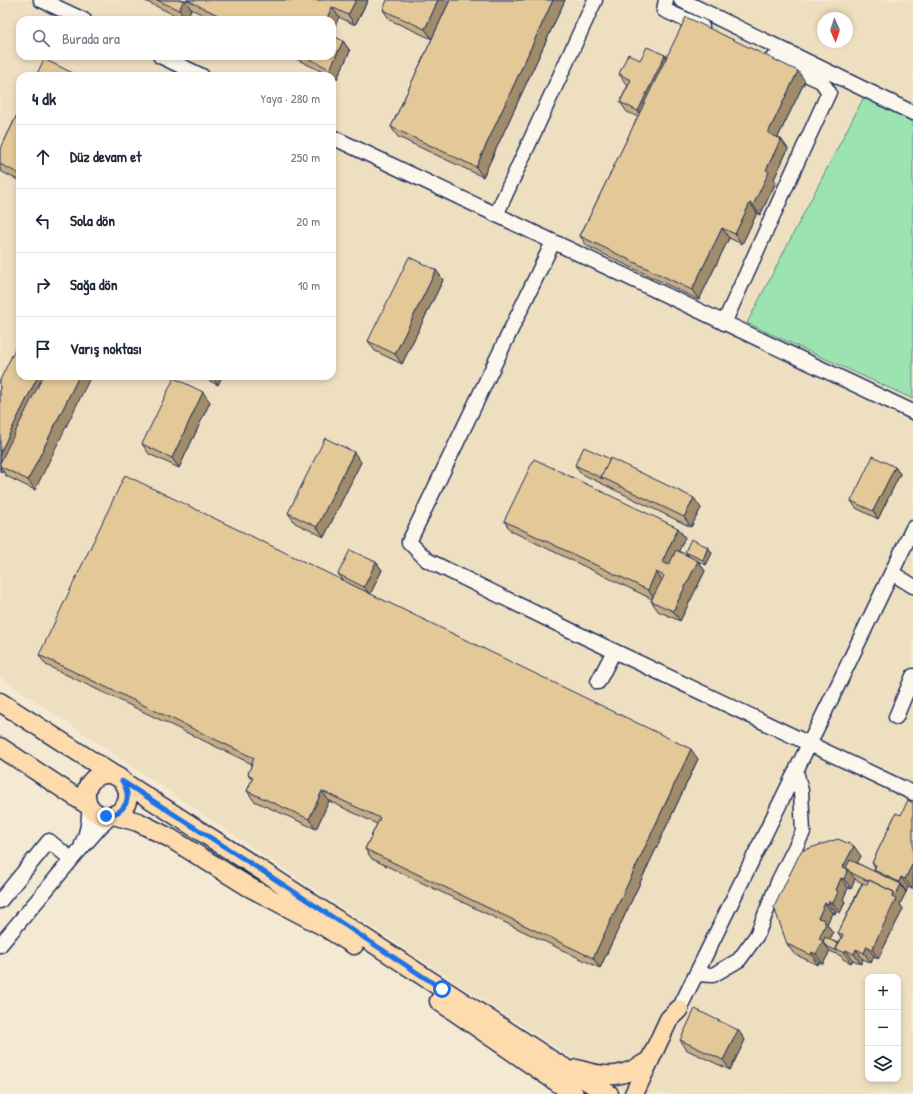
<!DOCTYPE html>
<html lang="tr">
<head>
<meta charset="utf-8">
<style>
  :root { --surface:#fff; --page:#f2f2f3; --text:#1f2937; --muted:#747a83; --line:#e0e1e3 }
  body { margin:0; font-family:"Patrick Hand",sans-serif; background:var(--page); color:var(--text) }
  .controls { position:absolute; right:12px; bottom:12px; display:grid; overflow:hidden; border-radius:8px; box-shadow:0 2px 6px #0003 }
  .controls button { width:36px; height:36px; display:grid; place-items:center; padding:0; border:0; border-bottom:1px solid var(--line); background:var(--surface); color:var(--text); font:20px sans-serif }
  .compass { position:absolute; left:817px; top:12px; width:36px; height:36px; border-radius:50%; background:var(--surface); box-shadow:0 2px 6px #0003; rotate:177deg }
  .stop { position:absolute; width:12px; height:12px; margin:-9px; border:3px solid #1a73e8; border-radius:50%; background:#fff }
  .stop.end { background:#1a73e8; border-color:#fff; box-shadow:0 1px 4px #0008 }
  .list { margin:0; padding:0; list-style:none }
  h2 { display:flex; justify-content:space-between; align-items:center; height:52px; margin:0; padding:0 16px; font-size:17px }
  h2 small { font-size:13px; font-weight:400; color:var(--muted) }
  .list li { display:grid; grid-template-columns:26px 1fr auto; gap:12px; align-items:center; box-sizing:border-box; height:64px; padding:0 16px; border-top:1px solid var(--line) }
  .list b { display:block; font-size:15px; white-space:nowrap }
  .list em { font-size:13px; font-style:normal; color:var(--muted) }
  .icon { flex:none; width:22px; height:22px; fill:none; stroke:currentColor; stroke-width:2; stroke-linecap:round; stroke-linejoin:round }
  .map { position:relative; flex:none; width:913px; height:1094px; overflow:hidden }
  .search { position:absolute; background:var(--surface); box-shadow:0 2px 6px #0003; left:16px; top:16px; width:320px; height:44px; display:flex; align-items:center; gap:10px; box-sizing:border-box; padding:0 14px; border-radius:12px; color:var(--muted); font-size:15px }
  .panel { position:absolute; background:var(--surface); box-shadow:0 2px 6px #0003; left:16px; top:72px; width:320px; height:308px; border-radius:12px }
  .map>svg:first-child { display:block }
  .built { fill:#efdfc1; fill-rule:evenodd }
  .green { fill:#9be3b1; stroke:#5b8988 }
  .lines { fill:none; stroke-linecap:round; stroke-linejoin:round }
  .minor-casing { stroke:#1b2f5e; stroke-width:17 }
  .major-casing { stroke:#1b2f5e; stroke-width:21 }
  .minor { stroke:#fbf7ec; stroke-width:14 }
  .major { stroke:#fedbac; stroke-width:18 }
  .wall { fill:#c4ac83; stroke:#1b2f5e; fill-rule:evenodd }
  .shaded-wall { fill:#a08c6a; stroke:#1b2f5e }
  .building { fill:#e4c898; stroke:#1b2f5e }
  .route { stroke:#1a73e8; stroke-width:5 }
</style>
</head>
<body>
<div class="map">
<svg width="913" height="1094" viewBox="0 0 913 1094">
  <rect width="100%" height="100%" fill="#f4e9d3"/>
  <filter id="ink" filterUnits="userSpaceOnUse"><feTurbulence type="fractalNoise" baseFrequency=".025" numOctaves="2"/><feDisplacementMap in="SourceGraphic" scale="8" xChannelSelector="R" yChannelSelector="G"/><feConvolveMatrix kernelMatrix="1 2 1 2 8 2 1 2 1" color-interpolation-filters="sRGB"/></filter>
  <g filter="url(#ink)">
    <!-- built -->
    <path class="built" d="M0,0H913V1094H627L327,898L0,677ZM823,18H847V42H823ZM20,20H332V56H20ZM20,76H332V376H20ZM868,977H898V1079H868Z"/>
    <!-- green -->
    <path class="green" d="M865,95L913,120V399L747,323Z"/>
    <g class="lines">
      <defs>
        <path id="minor" d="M41,0L84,20
          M666,0L664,10L702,27
          M681,0L913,113
          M160,56L202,76
          M332,137L913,412
          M496,215L595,0
          M553,242L409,542L427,560L574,632L913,793
          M724,323L829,92L821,81L772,59
          M892,573L913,586
          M598,682L614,651
          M896,717L913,676
          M82,844C88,831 90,820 89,806
          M0,901L49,841L71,859
          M0,945L77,853L100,827L113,815
          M696,974L713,975L739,960L757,935L779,880L803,832L801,791L796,771
          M679,1009L838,685L913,528"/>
        <path id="major" d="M0,702L117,777
          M0,747L89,806
          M86 795a21 21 0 1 1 42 0a21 21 0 1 1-42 0Z
          M122,781L264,872L553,1061L609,1094
          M113,815L138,822L170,838L249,887L325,927L354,945
          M439,1001L574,1094
          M577,1069C610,1079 622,1078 650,1060
          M634,1094L669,1019L679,1009"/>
      </defs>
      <!-- minor casing -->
      <use href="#minor" class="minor-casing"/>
      <!-- major casing -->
      <use href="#major" class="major-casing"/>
      <!-- minor -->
      <use href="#minor" class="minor"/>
      <!-- major -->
      <use href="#major" class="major"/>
    </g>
    <!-- wall -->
    <path class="wall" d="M143,0H368L355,25L339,17L332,20H214L191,9L186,20H185Z
      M450,0L432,39L390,20L383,10Z
      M450,0H565L483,177L398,137L391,127Z
      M343,41L350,51L337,79L290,56H332Z
      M665,55L666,58L805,81L778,137L781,139L788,149L774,179L776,182L760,215L757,213L742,244L729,238L699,300L587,246L580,236L638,117L627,112L620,102L628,85L626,84L619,74L640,60Z
      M20,109V181L2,172L0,170V150Z
      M436,270L443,280L402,364L375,351L368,341Z
      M199,376H222L218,385Z
      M0,380L35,490L6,476L3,471L2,473L0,472Z
      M210,402L179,468L149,454L142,444Z
      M361,462L324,537L295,523L288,513Z
      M575,465L701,508L691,527L580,473Z
      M895,467L900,474L878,519L856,508L851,501Z
      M504,521L678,528L685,538L678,551L689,556L685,552L708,547L712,553L706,565L698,561L705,571L680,621L658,611L651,601L652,599L511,531Z
      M376,562L382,570L370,594L698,759L600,968L372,859L365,849L377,824L329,801L316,829L254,801L247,791L252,780L248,774L252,764L46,665L39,655L343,580L338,574Z
      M896,813L912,889L908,887L906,892L900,904L903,909L878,959L874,956L871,963L863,959L861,964L853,960L851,963L843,959L841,956L830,951L823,964L819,962L818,965L794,954L787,944L861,856L857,863L875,872L874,870L875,867L872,863ZM855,879L862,883L838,933L841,937L838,943L830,940L833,933L827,924L832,913L835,914L836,911L840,913L845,902L843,899L848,888L851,889Z
      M738,1030L745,1040L730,1070L687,1050L680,1040Z"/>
    <!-- shaded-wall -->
    <path class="shaded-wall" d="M184,0H185L191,9L186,20L179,10Z
      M356,0H368L355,25L348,15Z
      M438,0H450L432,39L425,29Z
      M553,0H565L483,177L476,167Z
      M332,7L339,17L332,33V20H326Z
      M343,41L350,51L337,79L330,69Z
      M665,55L672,65L645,121L638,111Z
      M798,71L805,81L775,143L768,133Z
      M781,139L788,149L774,179L776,182L760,215L753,205L766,170Z
      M750,203L757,213L742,244L735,234Z
      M722,228L729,238L699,300L692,290Z
      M436,270L443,280L402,364L395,354Z
      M38,376H50L0,466V453Z
      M79,376H91L35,490L28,480Z
      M212,376H222L218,385Z
      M203,392L210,402L179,468L172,458Z
      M354,452L361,462L324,537L317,527Z
      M0,467L3,471L2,473L0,470Z
      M895,467L900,474L878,519L873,511Z
      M694,498L701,508L691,527L684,517Z
      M678,528L685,538L669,572L662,562Z
      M708,547L712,553L706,565L703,560Z
      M698,561L705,571L680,621L673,611Z
      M376,562L382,570L370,595L364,587Z
      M656,572L663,582L655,600L648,590Z
      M691,749L698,759L600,968L593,958Z
      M322,791L329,801L316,829L309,819Z
      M854,846L861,856L852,873L850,872L855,879L851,889L844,879L843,867Z
      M913,863V887L912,889L905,879Z
      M901,877L908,887L906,892L899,882Z
      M841,878L848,888L843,899L845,902L840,913L833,903L836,890Z
      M901,884L906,892L900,904L903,909L878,959L872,949L892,897L894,892Z
      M829,901L836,911L835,914L828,904Z
      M825,903L832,913L827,924L833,933L827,946H826L830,951L823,964L816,954L819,939L818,918Z
      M843,946L853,960L851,963L844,953Z
      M867,946L874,956L871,963L864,953Z
      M856,949L863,959L861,964L854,954Z
      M812,952L819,962L818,965L811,955Z
      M738,1030L745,1040L730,1070L723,1060Z"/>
    <!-- building -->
    <path class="building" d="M157,0H184L179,10Z
      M187,0H356L348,15L332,7L326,20H228Z
      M387,0H438L425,29L383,10Z
      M450,0H553L476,167L391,127Z
      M686,17L798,71L768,133L781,139L766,170L769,172L753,205L750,203L735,234L722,228L692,290L580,236Z
      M332,35L343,41L330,69L303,56H332Z
      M647,47L665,55L638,111L620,102L631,80L619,74L628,54L640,60Z
      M44,59L79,76H36Z
      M20,109V174L0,164V150Z
      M409,257L436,270L395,354L368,341Z
      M20,339V376H38L0,453V380Z
      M43,376H79L28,480L0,466V463Z
      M174,378L203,392L172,458L142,444Z
      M325,438L354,452L317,527L288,513Z
      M584,447L610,459L601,477L603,479L575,465Z
      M873,456L895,467L873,511L851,501Z
      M610,458L694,498L684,517L601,477Z
      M534,459L678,528L662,562L669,565L676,550L698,561L673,611L651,601L664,576L656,572L648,590L504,521Z
      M125,475L691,749L593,958L365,849L380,818L322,791L309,819L247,791L253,777L248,774L254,758L39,655Z
      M691,539L708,547L703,560L685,552Z
      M350,550L376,562L364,587L338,574Z
      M908,800L913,803V863L905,879L901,877L899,882L874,870L876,865L872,863L896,813L901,815Z
      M838,839L854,846L843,867L848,869L844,879L841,878L836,890L838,892L833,903L829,901L828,904L825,903L818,918L825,920L824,922L826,923L819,939L823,941L816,954L812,952L811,955L787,944L774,907L801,851Z
      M850,860L901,884L896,894L894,892L869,880L868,881L850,872L848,869L846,868Z
      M869,880L894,892L892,897L896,899L872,949L867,946L864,953L856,949L854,954L846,950L844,953L836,949L843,935L838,933L863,883L867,885Z
      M825,937L838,944L836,949L837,951L826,946L823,942Z
      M695,1009L738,1030L723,1060L680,1040Z"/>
  </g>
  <g class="lines" filter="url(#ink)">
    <!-- route -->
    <path class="route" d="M106,816C126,813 133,798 122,781L264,872L442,989"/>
  </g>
</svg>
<div class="controls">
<button>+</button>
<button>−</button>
<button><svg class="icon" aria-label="layers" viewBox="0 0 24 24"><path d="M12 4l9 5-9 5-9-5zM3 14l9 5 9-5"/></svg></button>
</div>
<svg class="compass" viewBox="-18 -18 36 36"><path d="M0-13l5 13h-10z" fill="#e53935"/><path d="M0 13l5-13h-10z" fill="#747a83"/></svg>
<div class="stop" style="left:442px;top:989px"></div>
<div class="stop end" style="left:106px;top:816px"></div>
<div class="search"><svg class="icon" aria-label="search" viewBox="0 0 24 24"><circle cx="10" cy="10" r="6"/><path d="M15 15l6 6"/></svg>Burada ara</div>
<section class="panel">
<h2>4 dk<small>Yaya · 280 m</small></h2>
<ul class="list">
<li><svg class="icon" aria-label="ahead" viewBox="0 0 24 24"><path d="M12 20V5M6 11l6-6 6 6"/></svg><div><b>Düz devam et</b></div><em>250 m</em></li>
<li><svg class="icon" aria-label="left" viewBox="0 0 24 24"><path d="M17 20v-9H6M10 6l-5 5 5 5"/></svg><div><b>Sola dön</b></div><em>20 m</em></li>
<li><svg class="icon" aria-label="right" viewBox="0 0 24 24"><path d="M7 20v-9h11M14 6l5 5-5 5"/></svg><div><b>Sağa dön</b></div><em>10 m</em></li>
<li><svg class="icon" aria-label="arrive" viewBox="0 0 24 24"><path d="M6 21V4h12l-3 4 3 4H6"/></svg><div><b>Varış noktası</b></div></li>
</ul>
</section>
</div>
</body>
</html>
